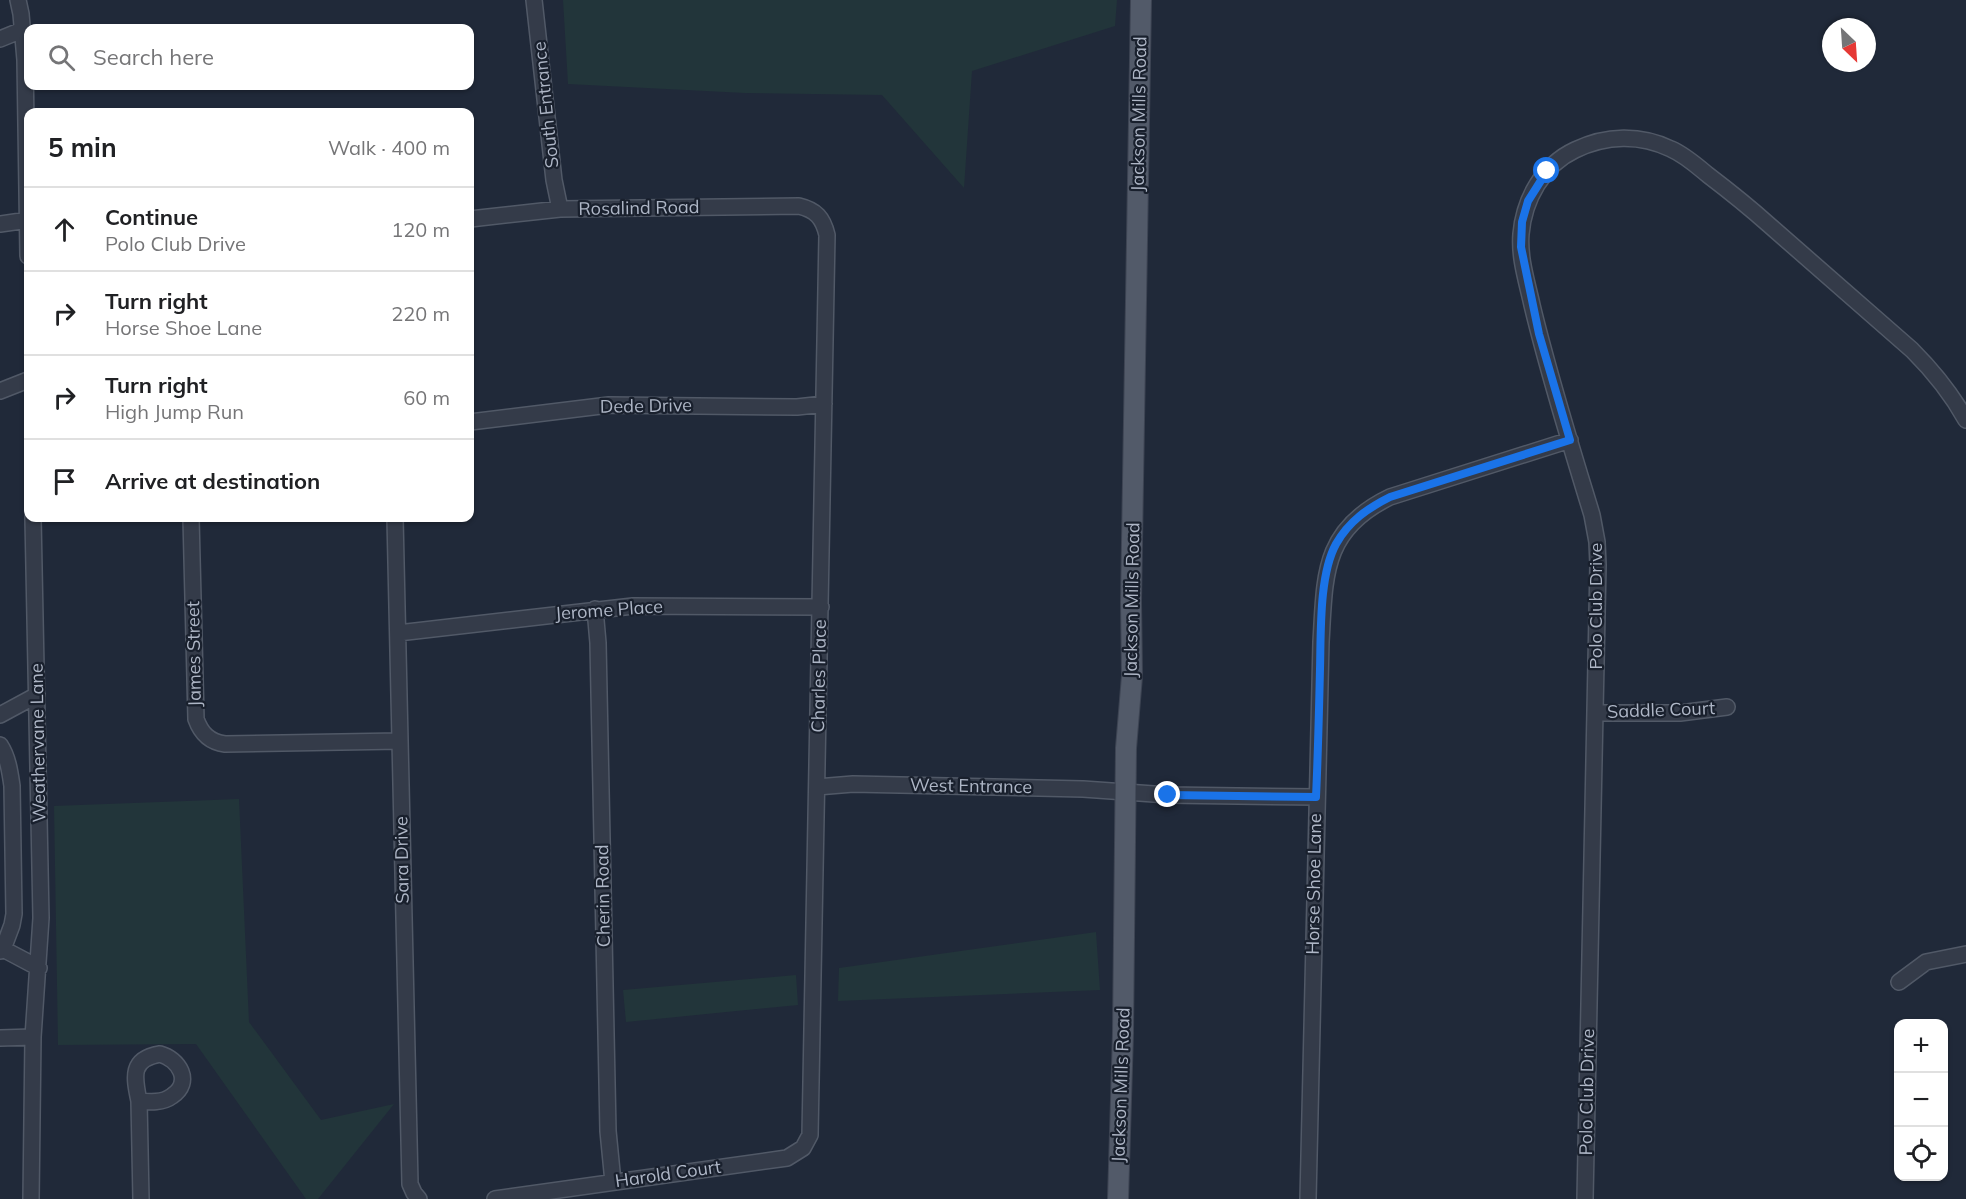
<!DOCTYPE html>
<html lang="en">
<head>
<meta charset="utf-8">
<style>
  :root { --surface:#fff; --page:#f2f2f2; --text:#202124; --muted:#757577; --line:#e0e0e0 }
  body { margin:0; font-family:Mulish,sans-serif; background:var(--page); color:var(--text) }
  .controls { position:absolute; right:18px; bottom:18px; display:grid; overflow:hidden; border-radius:12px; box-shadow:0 2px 4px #0004 }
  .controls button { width:54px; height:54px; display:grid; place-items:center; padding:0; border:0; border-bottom:2px solid var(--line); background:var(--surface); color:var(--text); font:30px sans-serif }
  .compass { position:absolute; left:1822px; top:18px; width:54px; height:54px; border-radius:50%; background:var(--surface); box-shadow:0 2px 4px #0004; rotate:155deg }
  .stop { position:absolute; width:18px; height:18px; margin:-14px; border:4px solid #1a73e8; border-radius:50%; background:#fff }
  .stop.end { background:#1a73e8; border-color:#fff; box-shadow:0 2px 6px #0008 }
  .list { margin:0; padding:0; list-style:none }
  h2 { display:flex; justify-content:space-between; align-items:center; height:78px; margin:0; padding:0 24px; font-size:26px }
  h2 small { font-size:20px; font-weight:400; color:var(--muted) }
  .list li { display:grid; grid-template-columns:39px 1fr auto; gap:18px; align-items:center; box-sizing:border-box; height:84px; padding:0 24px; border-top:2px solid var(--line) }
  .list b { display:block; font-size:22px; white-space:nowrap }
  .list p { margin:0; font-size:20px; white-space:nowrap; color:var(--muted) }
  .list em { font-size:20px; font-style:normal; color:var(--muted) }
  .icon { flex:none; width:33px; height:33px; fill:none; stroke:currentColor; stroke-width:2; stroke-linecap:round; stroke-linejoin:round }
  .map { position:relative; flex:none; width:1966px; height:1199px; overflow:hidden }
  .search { position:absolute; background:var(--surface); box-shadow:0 2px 4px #0004; left:24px; top:24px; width:450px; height:66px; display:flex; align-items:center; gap:15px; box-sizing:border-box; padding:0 21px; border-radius:12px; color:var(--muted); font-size:22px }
  .panel { position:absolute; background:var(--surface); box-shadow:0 2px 4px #0004; left:24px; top:108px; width:450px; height:414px; border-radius:12px }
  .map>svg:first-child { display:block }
  .green { fill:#22353a }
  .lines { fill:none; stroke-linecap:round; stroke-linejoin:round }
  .minor-casing { stroke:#515967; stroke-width:18 }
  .major-casing { stroke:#3d4453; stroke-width:22 }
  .minor { stroke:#343b49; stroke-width:15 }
  .major { stroke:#525a69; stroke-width:20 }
  .route { stroke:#1a73e8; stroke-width:8 }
  .labels { text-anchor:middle; stroke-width:4.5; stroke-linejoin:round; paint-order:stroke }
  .street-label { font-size:18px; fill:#aeb6c6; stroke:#19202d }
</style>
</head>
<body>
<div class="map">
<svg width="1966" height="1199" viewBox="0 0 1966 1199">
  <rect width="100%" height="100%" fill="#202939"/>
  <!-- green -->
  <path class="green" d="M563,0H1117L1115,26L972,71L964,188L882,95L745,93L568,84Z
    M239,799L249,1022L321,1120L394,1104L318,1199H306L196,1044L58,1045L54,806Z
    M1096,932L1100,990L838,1001L839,968Z
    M796,975L798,1005L626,1022L623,990Z"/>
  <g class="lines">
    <defs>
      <path id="minor" d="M18,0L21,14L25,60L28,256
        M534,0L554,180L560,209
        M0,39L22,30
        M470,219L560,209L799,206C816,210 823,218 827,235L810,1135L803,1148L787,1158L495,1199
        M0,224L28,220
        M0,391L28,380
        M470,422L609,405L797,407L824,404
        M191,518L196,719C201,733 209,742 225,744L399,741
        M395,518L410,1184L414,1193L419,1199
        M595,609L598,643L608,1131L613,1182
        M398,633L633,606L821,607
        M1595,713H1680L1727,707
        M0,715L37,695
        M0,745C8,757 10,772 12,786L14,914L12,925L3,949
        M817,787L853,784L1083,789L1168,795L1316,797
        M0,951L3,949L39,968
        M1899,982L1926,962L1966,954
        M0,1038L33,1037
        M160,1054C179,1059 193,1082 172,1096C163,1103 150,1102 139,1101C134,1077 130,1059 160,1054Z
        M139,1101L141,1199
        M31,1199L33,1037L41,918L33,518
        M1308,1199L1321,642C1325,575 1322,530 1390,497L1570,440
        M1585,1199L1598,565L1597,542L1592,515C1571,446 1549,376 1532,305C1527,282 1519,258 1521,234C1524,199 1543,165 1575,150C1606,135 1640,134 1671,149C1685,155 1697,166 1708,175C1729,191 1749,207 1768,224C1816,266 1864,308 1912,350C1934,372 1951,393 1966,420"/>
      <path id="major" d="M1118,1199L1123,1033L1126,748L1132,676L1131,602L1141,0"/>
    </defs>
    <!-- minor casing -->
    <use href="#minor" class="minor-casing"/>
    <!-- major casing -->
    <use href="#major" class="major-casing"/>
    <!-- minor -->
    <use href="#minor" class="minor"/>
    <!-- major -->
    <use href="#major" class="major"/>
  </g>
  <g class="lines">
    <!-- route -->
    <path class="route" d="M1168,795L1316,797C1318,755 1319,712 1320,669C1321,633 1319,575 1336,544C1349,521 1368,508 1390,497L1570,440L1539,334L1521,247L1522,222L1528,201L1547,171"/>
  </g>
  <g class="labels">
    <!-- street labels -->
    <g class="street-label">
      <text transform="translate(546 105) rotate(-96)" y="6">South Entrance</text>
      <text transform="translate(1139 114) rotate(-89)" y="6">Jackson Mills Road</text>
      <text transform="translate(639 208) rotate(-1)" y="6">Rosalind Road</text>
      <text transform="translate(646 406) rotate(-1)" y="6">Dede Drive</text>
      <text transform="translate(1132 600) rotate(-89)" y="6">Jackson Mills Road</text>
      <text transform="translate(1596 606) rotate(-90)" y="6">Polo Club Drive</text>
      <text transform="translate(609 610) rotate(-4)" y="6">Jerome Place</text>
      <text transform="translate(194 654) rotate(-91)" y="6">James Street</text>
      <text transform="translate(819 676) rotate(-89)" y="6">Charles Place</text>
      <text transform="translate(1661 710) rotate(-2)" y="6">Saddle Court</text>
      <text transform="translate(38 743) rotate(-91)" y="6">Weathervane Lane</text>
      <text transform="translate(971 786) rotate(1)" y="6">West Entrance</text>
      <text transform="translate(402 860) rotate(-91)" y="6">Sara Drive</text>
      <text transform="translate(1314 884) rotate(-89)" y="6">Horse Shoe Lane</text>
      <text transform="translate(603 896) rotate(-91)" y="6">Cherin Road</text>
      <text transform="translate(1121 1085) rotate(-88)" y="6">Jackson Mills Road</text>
      <text transform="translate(1587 1092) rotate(-89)" y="6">Polo Club Drive</text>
      <text transform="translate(668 1174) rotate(-8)" y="6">Harold Court</text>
    </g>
  </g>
</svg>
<div class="controls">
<button>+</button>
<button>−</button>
<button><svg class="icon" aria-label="locate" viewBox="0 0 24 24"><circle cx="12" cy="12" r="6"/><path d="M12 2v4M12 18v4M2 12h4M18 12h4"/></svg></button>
</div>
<svg class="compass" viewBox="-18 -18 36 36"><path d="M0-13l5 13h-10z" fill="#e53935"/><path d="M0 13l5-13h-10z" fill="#757577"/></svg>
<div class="stop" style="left:1547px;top:171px"></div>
<div class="stop end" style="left:1168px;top:795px"></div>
<div class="search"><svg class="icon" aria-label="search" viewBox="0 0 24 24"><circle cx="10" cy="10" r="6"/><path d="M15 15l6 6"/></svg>Search here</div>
<section class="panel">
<h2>5 min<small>Walk · 400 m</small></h2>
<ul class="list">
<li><svg class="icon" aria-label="ahead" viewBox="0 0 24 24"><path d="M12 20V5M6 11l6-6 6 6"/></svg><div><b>Continue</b><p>Polo Club Drive</p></div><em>120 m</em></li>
<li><svg class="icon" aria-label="right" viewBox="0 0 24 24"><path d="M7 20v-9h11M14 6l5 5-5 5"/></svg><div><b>Turn right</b><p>Horse Shoe Lane</p></div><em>220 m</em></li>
<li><svg class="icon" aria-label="right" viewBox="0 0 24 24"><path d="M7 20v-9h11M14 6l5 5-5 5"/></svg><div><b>Turn right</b><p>High Jump Run</p></div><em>60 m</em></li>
<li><svg class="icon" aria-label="arrive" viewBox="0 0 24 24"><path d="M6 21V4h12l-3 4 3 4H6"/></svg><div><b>Arrive at destination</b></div></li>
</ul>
</section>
</div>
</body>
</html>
